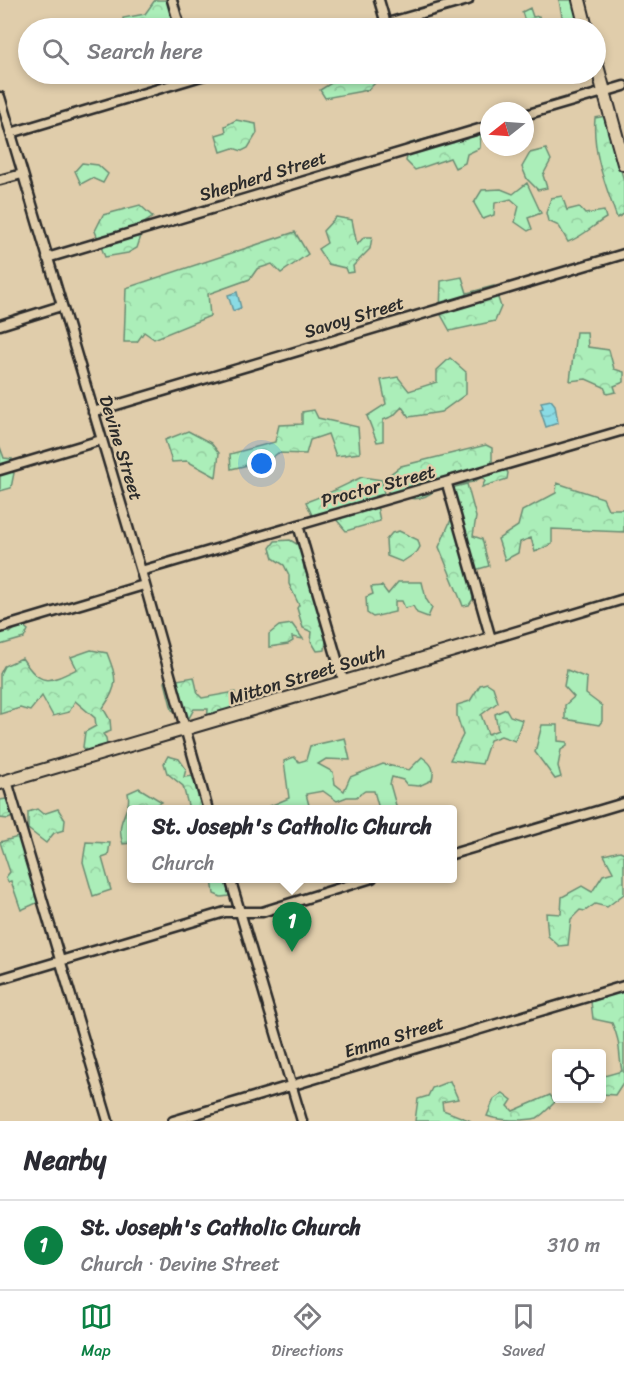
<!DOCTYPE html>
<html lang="en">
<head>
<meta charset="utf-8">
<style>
  :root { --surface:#fff; --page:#f2f2f3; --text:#2b2b33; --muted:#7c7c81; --line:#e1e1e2; --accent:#0b8043 }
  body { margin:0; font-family:Sriracha,sans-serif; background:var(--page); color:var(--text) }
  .controls { position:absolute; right:18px; bottom:18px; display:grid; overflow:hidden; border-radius:6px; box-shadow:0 3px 9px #0003 }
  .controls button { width:54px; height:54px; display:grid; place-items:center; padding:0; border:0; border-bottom:2px solid var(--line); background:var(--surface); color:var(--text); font:30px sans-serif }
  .compass { position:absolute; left:480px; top:102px; width:54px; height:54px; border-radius:50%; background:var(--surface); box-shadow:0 3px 9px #0003; rotate:253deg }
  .you { position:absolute; left:262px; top:464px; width:21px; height:21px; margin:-15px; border:4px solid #fff; border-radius:50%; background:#1a73e8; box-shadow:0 0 0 9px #1a73e833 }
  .badge { display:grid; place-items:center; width:39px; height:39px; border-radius:50%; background:var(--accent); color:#fff; font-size:20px; font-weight:700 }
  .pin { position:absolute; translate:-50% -50px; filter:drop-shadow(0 2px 3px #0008) }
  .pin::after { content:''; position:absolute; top:32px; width:21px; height:18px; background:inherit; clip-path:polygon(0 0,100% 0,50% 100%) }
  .popup { position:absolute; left:127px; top:805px; width:330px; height:78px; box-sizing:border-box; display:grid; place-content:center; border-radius:6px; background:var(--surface); filter:drop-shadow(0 2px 4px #0005); font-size:20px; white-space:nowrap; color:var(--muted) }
  .popup b { font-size:22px; color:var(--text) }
  .popup::after { content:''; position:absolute; left:50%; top:100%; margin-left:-12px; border:12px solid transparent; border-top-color:var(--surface) }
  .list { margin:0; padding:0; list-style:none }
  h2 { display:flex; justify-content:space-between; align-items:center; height:78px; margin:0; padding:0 24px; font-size:26px }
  h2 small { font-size:20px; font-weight:400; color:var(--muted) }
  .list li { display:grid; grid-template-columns:39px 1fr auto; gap:18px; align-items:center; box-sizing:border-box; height:90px; padding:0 24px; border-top:2px solid var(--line) }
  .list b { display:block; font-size:22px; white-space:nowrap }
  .list p { margin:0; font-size:20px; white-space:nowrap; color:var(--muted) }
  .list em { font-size:20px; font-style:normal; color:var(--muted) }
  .icon { flex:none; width:33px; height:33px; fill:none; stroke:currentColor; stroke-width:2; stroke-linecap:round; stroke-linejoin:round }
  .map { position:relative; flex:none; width:624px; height:1121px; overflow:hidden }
  .search { position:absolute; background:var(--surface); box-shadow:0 3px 9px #0003; left:18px; right:18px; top:18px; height:66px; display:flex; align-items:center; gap:15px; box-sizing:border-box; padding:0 21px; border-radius:33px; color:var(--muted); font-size:22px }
  .sheet { height:168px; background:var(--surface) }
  nav { display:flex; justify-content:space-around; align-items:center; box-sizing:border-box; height:84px; border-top:2px solid var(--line); background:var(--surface); font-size:16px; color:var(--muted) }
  nav a { display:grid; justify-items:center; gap:3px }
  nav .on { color:var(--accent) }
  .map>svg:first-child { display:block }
  .green { fill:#abeeb9; stroke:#6b8c72; stroke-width:1.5 }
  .forest { fill:url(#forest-crowns); stroke:#6b8c72; stroke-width:1.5 }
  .water { fill:url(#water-waves); stroke:#64959a; stroke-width:1.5 }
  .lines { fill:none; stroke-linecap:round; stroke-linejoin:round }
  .street-casing { stroke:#2b2b2b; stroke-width:13 }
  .secondary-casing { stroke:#2b2b2b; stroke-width:16 }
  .street { stroke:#e0cdab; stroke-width:8 }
  .secondary { stroke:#e0cdab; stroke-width:12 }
  .labels { text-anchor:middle; stroke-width:4.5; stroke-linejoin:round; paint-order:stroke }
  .street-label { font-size:18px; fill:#2b2b2b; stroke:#e0cdab }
</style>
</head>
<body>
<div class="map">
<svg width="624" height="1121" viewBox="0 0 624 1121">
  <defs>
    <pattern id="forest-crowns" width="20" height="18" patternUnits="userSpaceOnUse" patternTransform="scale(1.5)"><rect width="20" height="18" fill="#abeeb9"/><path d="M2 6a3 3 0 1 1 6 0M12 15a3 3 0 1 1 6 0" fill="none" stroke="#93cc9f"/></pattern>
    <pattern id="water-waves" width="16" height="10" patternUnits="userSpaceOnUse" patternTransform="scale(1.5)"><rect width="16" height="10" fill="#8adbe4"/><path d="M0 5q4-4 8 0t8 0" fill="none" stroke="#77bcc4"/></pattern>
  </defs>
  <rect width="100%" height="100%" fill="#e0cdab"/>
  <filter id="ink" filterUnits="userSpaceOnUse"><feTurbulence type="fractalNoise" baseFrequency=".0167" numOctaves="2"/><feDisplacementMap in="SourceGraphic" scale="12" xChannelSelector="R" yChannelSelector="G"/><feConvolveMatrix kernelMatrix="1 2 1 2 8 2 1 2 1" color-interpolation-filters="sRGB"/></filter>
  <g filter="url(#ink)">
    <!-- green -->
    <path class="green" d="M546,149L551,160L543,175L547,188L538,190L527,179L522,167L530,153Z
      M82,163L98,165L108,174L103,183L92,178L81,184L75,171Z
      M527,183L541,213L528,218L532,229L528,231L515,222L519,206L511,199L495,203L494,215L483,219L474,203L482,190L501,189L513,194Z
      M398,582H422L426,599L432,608L428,617L417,613L413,606L405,608L402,601H395V612L373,617L367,613L366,597L373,594L371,587L382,586L388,594Z
      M567,670L587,678L586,694L602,706V721L599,725L565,719V705L574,697L564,686Z
      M542,725H558V741L567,742V746L561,750L558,766L561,777L555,779L535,752Z
      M345,738L350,760L326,759L318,764L333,772L335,784L344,791L350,777L383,764L409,770L422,757C432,764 435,769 432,780L419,786L407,785L403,780L392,777L390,784L397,809H379L374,791H365L356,797H347L337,801L323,791L306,794L310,809H263L289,798L284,761L294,757L299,762L306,760L310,746Z"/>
    <!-- forest -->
    <path class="forest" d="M155,0H170L176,28H124L123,18L145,14Z
      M559,0H576L578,18L563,22Z
      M530,8L533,17L539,16L542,28H527L522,12Z
      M335,74H376V82L368,90L325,98L320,90L333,82Z
      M606,116L624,181V214L617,218C606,186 592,153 595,118Z
      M236,120L256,124L257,133L248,148L242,151L233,148L221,152L216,135L226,132L225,126Z
      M475,126L481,132L480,148L467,154L465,163L455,168L450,158L415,170L406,161L410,143Z
      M562,196L567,210L579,207L585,214L604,211L606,218C592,226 584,236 568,242L559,226L548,221L546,213L551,198Z
      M140,205L153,217L138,227L141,236L137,248L128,253L105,257L95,231L103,215Z
      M336,217L352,220L357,245L364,237H372L370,249L353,266L354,272L347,273L345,268L328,264L318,249L327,243L323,231Z
      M295,232L308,254L281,273L272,264L257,269L250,279L208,294L210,316L154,339L144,332L137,342H124L126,288Z
      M462,277L467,293L494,286L501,307L495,321L450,331L440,313L441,281Z
      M576,332H587L588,347L609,350L614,369L624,372V382L614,386L616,392L607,394L604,387L586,379L570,381Z
      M450,358L466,372V394L441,412L409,417L402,407L393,416L383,420V441L377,442L367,416L386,404L381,380L398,377L409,391L437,382V370Z
      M314,410L318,418L358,427L360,453L336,456L328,434L310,440L306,454L278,453L269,460L255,461L252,464L231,469L230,454L275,442L279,425L302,424V412Z
      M188,431L211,443L219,453L216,477L187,461L172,462L165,440Z
      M486,445L492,448V464L502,463L508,473L507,479L482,487L485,481L482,477L473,482L451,486L447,481C424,500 418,504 388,492L389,475L401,466Z
      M0,447L4,458L12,459L8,471L14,473L11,488L0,491Z
      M362,477L382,480L384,495L375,496L380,521L346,531L335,518L312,515L306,502C327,495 343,486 362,477Z
      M557,483L603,498L608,509H624V532L552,529V544L535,552L531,538L520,542L518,553L505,560L498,539L518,526L522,511L556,493Z
      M467,484L476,517L473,536L482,539L489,566L468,572L473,599L469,605L463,606L439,547L453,515L451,488Z
      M399,531L418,540L420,547L417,552L402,562L387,556L386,540L392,533Z
      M290,540L302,547L304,569L314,575L326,614L320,625L327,630L325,650L317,651L311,641L312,632L303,628L297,608L299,605L289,584V575L284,565L273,558L270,548L275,541Z
      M0,623L10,633L21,624L28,630L24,638L0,645Z
      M292,624L303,639L292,637L293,641L288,644L269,647V634L279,626Z
      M91,650L107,653C117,679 119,685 103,708L110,720L111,731L103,734L106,738L107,746L88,754L83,747L85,732L96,726L95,718L75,701L69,712L53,716L42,696L30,711L20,708L0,714V674L4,666L22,658C41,687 48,683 77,669L71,657Z
      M194,677L198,694L202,698L235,692L237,702L232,713L207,722L208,709H194L189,718L172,710L165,682Z
      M487,683L493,687L498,702L481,715L488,734L498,730L495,714L506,709L510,716L522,720L515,741L501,736L490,740L482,764L450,760L463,735L457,716V705L470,701L480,685Z
      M168,756L179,759L186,769L184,777L195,776L200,784L197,792L208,809H189L183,786L167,773L164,763Z
      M139,788L162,802L155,806V809L132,810L131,843L123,844C114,818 132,813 128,793Z
      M6,799L17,806L20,814L8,819L0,818V800Z
      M37,809L43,814L58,809L65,820L64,830L54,833L46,843L28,829V812Z
      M22,836L41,901L21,910L11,881L8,882L6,877L10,872L0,842Z
      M86,842L110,843L108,856L102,858L111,890L93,896L83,862Z
      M620,851L624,853V894L607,907L595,904L585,911L580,910L571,919L568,945L559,946L548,936L546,913L561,914L562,897L582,886L592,892L603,875L613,872L604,855Z
      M212,879H226L229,896L221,897L214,894Z
      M624,982V1081L615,1095L602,1094V1081L604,1076L622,1071C618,1051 621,1042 612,1023L593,1019L590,993Z
      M450,1081L458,1099L442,1102L443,1110L471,1121H415L418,1099L428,1096L432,1088Z
      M503,1093L512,1100L508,1106L513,1111L550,1095L555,1102C550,1107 544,1114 537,1118C524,1121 499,1121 487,1116L494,1099Z"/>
    <!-- water -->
    <path class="water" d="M237,292L241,308L233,311L228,295Z
      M551,400L555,405L558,423L546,427L540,409L543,408L541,402Z"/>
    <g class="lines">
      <defs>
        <path id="street" d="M172,0L180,28
          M379,0L386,24
          M370,28L468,0
          M0,97L141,571L208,810
          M525,115L624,86
          M11,133L208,74
          M0,180L22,174
          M47,258L489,126
          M0,325L61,306
          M93,412L624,254
          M0,470L101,440
          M447,484L491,639L624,599
          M298,525L344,683
          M141,571L624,430
          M0,628L144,585
          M7,781L108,1121
          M452,854L624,803
          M230,878L302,1121
          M0,979L225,912H262L372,878
          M173,1121L624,986"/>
        <path id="secondary" d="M579,0L586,28
          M596,62L624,164
          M0,783L491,639"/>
      </defs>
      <!-- street casing -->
      <use href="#street" class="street-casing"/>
      <!-- secondary casing -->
      <use href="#secondary" class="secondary-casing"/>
      <!-- street -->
      <use href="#street" class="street"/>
      <!-- secondary -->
      <use href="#secondary" class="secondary"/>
    </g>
  </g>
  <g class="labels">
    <!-- street labels -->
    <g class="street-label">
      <text transform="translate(263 176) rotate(-17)" y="6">Shepherd Street</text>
      <text transform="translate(354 317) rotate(-17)" y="6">Savoy Street</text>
      <text transform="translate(121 448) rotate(73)" y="6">Devine Street</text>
      <text transform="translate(378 486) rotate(-15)" y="6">Proctor Street</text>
      <text transform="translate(307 675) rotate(-17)" y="6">Mitton Street South</text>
      <text transform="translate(394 1037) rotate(-17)" y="6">Emma Street</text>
    </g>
  </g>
</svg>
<div class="controls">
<button><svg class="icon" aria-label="locate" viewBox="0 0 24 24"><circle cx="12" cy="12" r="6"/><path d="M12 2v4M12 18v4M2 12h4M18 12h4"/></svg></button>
</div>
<svg class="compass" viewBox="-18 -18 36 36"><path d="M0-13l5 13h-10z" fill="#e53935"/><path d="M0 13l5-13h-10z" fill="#7c7c81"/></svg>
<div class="you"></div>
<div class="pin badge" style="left:292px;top:952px">1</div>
<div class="popup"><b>St. Joseph's Catholic Church</b>Church</div>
<div class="search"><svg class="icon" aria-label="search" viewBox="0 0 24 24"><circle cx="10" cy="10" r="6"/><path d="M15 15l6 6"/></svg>Search here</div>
</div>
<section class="sheet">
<h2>Nearby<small></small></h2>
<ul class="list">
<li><span class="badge">1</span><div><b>St. Joseph's Catholic Church</b><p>Church · Devine Street</p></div><em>310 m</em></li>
</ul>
</section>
<nav>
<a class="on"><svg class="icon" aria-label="map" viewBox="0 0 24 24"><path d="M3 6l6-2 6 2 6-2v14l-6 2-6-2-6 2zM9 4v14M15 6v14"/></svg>Map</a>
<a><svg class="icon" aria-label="directions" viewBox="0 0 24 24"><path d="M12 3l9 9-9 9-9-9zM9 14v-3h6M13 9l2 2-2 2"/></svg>Directions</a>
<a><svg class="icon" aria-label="saved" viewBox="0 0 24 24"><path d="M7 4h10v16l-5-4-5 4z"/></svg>Saved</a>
</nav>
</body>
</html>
